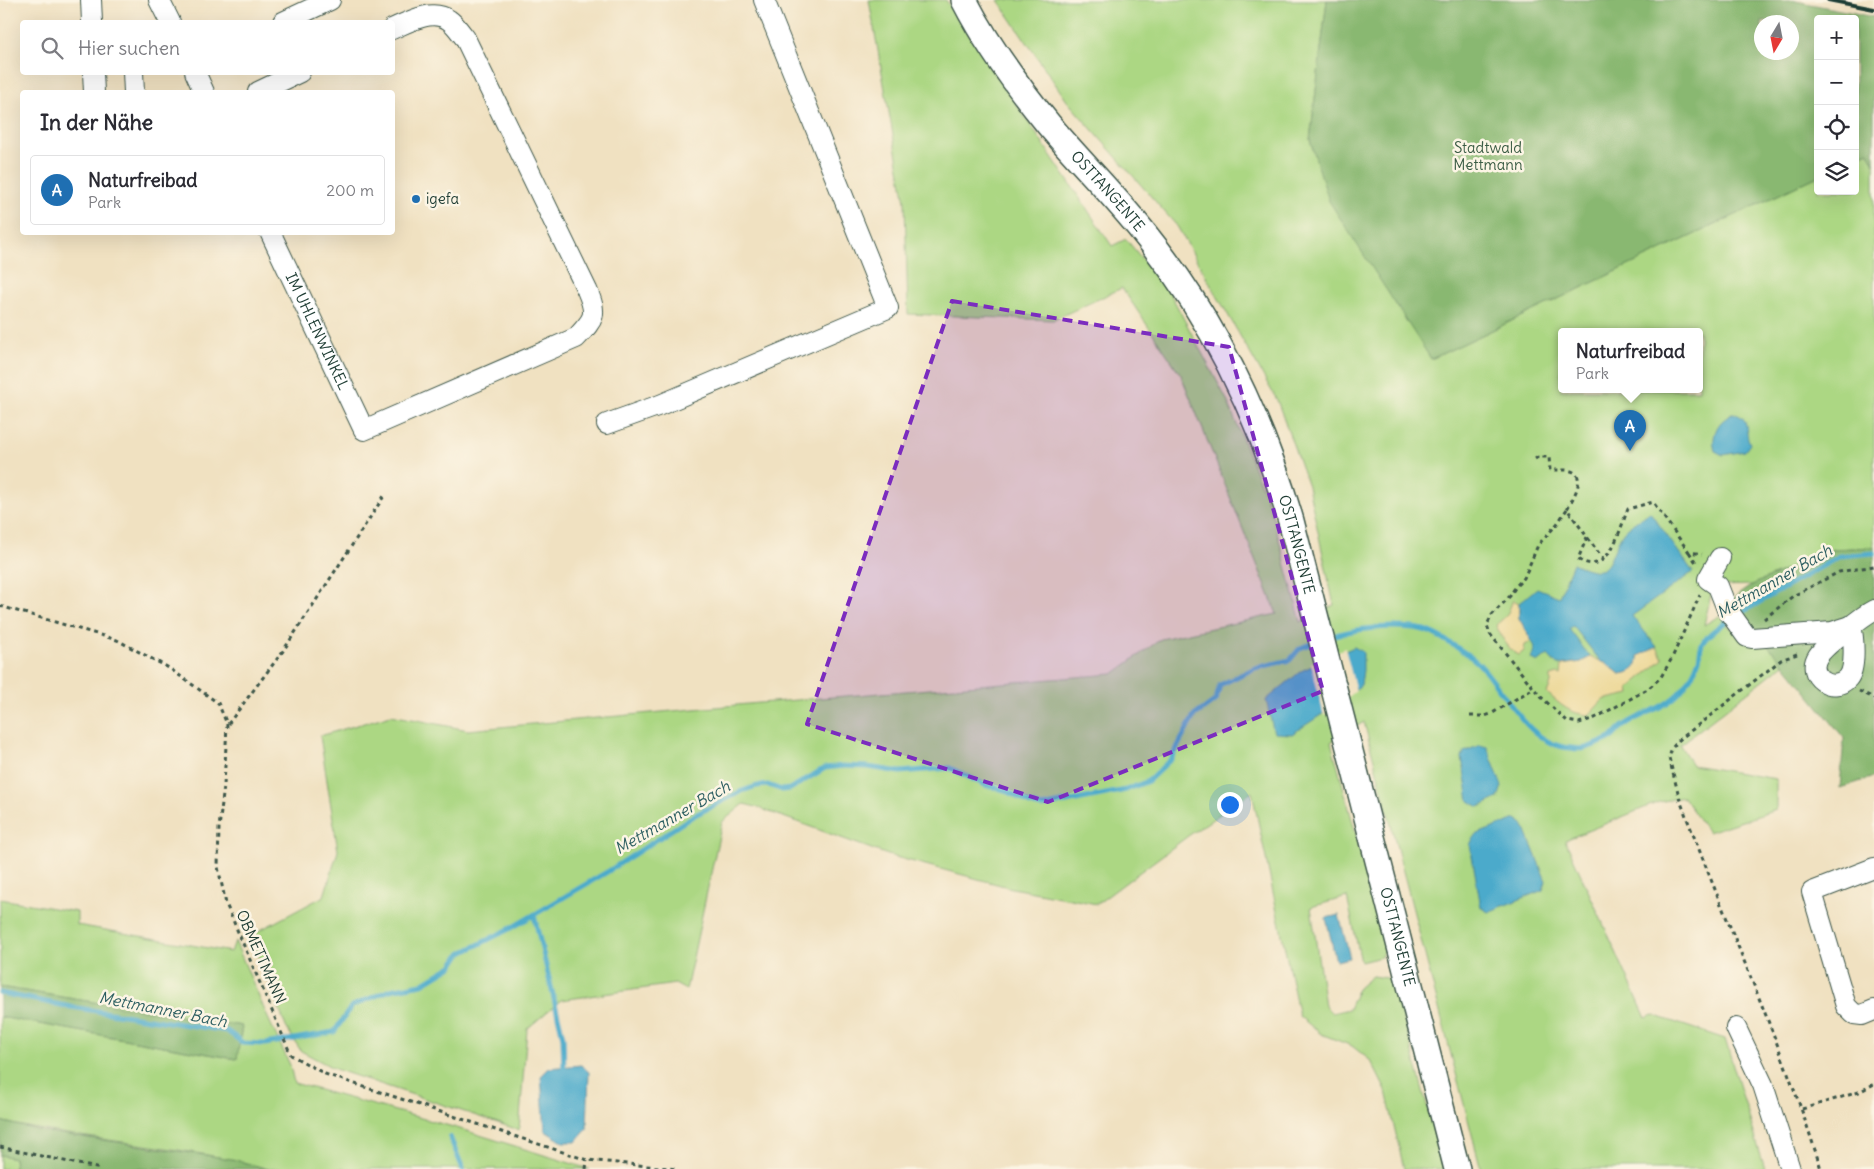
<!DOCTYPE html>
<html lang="de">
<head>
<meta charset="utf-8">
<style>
  :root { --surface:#fff; --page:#f7f7f7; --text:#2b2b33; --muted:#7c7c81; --line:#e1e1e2; --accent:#1f6fb2 }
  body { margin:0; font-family:Delius,sans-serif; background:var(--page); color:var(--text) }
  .controls { position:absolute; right:15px; top:15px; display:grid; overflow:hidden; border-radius:5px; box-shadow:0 5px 20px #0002 }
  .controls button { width:45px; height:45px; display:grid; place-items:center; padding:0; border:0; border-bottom:1px solid var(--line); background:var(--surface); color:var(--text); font:25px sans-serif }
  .compass { position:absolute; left:1754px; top:15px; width:45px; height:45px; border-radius:50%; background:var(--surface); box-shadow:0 5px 20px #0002; rotate:190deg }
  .you { position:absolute; left:1229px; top:804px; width:18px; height:18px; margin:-12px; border:4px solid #fff; border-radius:50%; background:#1a73e8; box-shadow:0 0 0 8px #1a73e833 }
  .badge { display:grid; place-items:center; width:32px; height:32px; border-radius:50%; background:var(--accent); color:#fff; font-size:16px; font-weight:700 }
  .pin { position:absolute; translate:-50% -41px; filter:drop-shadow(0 1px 2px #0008) }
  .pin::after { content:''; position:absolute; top:26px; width:18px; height:15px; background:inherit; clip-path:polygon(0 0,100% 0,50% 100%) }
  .popup { position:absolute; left:1558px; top:328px; width:145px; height:65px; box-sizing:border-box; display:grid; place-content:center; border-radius:5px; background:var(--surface); filter:drop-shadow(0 1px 4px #0005); font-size:16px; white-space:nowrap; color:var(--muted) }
  .popup b { font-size:19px; color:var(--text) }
  .popup::after { content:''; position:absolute; left:50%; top:100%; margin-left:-10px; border:10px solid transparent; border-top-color:var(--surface) }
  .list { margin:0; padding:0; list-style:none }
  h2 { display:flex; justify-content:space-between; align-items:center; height:65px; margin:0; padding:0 20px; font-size:21px }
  h2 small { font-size:16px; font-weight:400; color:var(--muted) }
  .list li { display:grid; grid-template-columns:32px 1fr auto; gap:15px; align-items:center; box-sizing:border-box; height:70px; margin:0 10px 10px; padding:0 10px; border:1px solid var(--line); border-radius:5px }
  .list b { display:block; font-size:19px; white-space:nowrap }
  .list p { margin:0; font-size:16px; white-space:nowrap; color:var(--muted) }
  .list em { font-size:16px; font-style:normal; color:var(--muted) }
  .icon { flex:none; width:28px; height:28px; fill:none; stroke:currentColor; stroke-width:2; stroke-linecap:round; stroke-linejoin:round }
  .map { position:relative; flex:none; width:1874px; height:1169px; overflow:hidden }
  .search { position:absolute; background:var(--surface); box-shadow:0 5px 20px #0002; left:20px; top:20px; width:375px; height:55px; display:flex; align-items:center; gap:12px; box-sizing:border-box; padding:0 18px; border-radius:5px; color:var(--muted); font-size:19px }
  .panel { position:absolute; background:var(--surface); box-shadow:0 5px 20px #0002; left:20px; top:90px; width:375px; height:145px; border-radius:5px }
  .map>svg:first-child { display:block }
  .green { fill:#acd783; stroke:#668a5c; fill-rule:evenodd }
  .forest { fill:#89b871; stroke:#547a52; fill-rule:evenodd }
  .sand { fill:#eeda9e; stroke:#868c69 }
  .water { fill:#4caacb; stroke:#367480 }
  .pier { fill:#f0e1c1 }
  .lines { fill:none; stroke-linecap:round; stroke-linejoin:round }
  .stream { stroke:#4caacb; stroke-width:5 }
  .minor-casing { stroke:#3e5649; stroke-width:22 }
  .major-casing { stroke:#3e5649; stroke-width:28 }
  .path { stroke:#3e5649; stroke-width:3; stroke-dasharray:4 4; stroke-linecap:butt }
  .minor { stroke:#fff; stroke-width:20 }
  .major { stroke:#fff; stroke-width:25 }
  .rail { stroke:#1f3d34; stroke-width:4 }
  .marked { fill:#7b2cbf; fill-opacity:0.2; stroke:#7b2cbf; stroke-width:4; stroke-dasharray:10 6; stroke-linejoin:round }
  .poi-dot { fill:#1f6fb2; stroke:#fcf5e5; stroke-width:2 }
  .labels { text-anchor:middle; stroke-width:5; stroke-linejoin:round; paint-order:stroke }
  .park-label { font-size:15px; fill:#3b5c44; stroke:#fcf5e5 }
  .street-label { font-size:15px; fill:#1f3d34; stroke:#fcf5e5 }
  .poi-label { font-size:15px; fill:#1f3d34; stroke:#fcf5e5; text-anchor:start }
  .water-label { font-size:16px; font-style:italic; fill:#2c5e61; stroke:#fcf5e5 }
</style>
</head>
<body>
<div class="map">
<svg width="1874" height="1169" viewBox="0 0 1874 1169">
  <rect width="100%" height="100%" fill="#fcf5e5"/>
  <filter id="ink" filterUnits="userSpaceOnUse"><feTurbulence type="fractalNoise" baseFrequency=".02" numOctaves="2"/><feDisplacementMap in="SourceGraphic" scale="10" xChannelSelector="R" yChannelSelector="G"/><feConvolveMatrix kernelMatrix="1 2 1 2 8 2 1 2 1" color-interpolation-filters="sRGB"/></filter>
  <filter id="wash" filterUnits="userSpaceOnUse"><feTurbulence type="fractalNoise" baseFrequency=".0096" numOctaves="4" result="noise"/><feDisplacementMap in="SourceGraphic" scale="20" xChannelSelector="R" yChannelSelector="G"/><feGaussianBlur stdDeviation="1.12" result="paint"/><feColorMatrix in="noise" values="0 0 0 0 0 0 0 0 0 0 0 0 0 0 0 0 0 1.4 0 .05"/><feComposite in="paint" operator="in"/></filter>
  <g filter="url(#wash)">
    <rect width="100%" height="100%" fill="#f0e1c1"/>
    <!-- green -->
    <path class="green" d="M869,0H946L1112,246L1126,239L1170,293L1227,400L1271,510L1301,622L1334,605L1308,486L1277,400L1177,226L1067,101L998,0H1327L1310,140L1431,359L1818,176V191H1855V158L1869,152L1874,164V547L1834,549L1752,585L1718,586L1712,590L1704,625L1719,616L1735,632L1749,624L1784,664L1680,745L1692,765L1776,779V810L1708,832L1683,797L1659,802L1565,840L1646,1018L1653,1015L1725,1039L1765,1169H1481L1364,722L1331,742L1386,945L1381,957L1361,962L1347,897L1311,907L1325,1006L1332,1013L1349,1009L1358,988L1372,976L1393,979L1444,1169H1404L1386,1091L1371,1061L1352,1046L1321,1034L1299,1016L1252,792L1188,836L1097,904L1012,888L888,855L756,807L744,804L722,822L686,990L675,984L561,1000L527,1029L519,1130L335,1069L301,1051L286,1027L251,935L324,896L338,851L320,736L391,715L468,730L748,704L1113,674L1161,639L1277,614L1181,375L1122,288L1053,320L908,314L905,202ZM1561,332H1699V390H1561Z
      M0,899L77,912V925L231,952L235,941L268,1018L290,1065L294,1083L457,1128L589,1169H268C181,1144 88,1142 0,1121V1017L236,1059L242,1026L0,987Z
      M0,1155L14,1158L15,1169H0Z"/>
    <!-- forest -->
    <path class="forest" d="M1327,0H1791L1874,17V164L1869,152L1855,158V19H1818V176L1431,359L1329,201L1310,140ZM1762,22H1792V52H1762Z
      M1874,547V777L1840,788L1844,738L1784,664L1729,601L1752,585L1834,549Z
      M0,987L242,1026L237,1059L0,1017Z
      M0,1121L41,1131L232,1159L268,1169H15L14,1158L0,1155Z"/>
    <!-- sand -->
    <path class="sand" d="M1513,600L1519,603V618L1532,641L1525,645L1524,651L1519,655C1509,651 1500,635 1496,625L1507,615Z
      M1657,647L1663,659L1629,688L1630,694L1603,700L1589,715C1570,714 1561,705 1547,693L1551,683V676L1558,674L1561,675L1562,665L1581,662L1590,657L1606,663L1620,674C1631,673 1632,669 1638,659V656Z"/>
    <!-- water -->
    <path class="water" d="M1731,413C1752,417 1743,428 1750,444L1745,451L1723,455L1715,451C1711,437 1717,421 1730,416Z
      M1650,512L1693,572L1632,616L1657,647L1638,656C1639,668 1631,673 1620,674L1606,663L1601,662L1573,626L1569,629L1590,657L1581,662L1557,665L1548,655L1539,662L1531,659L1535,647L1519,618V603L1537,588L1559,597L1573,563C1613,582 1606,561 1622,534C1627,526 1642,518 1650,512Z
      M1354,647L1363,652V670L1361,685L1324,713L1292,734L1274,733L1266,700L1301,671Z
      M1480,745L1487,747L1502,786L1498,798L1479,807L1469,801L1462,758L1464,752Z
      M1516,819L1523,824L1546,881L1543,890L1488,912L1481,907L1470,845L1475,835Z
      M1339,915L1350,958L1336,961L1326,918Z
      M581,1065L589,1072L587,1129L576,1142H563L545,1131L541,1076L549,1068Z"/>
    <!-- pier -->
    <path class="pier" d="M1345,648L1356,691L1324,716L1311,663Z"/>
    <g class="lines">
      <!-- stream -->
      <path class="stream" d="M1737,615L1840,556L1874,553
        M1327,638C1352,628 1398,624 1424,630C1436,633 1470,655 1479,664C1506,692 1528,746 1571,748C1576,749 1582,749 1586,748C1592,746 1605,741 1611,738C1615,735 1618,730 1622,727C1639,714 1665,709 1680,692C1688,683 1695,671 1699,659C1700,655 1700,649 1702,644C1707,634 1721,625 1730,619
        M534,915L563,1037L564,1071
        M0,993L71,1007L227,1031L243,1043L265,1044L334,1032L352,1006L390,990L422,984L452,966L460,954L513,927L607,872L693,816L742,791L757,786L768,785L782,790L790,789L825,768L843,766L868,767L900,772L950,768L985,785L1005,790L1030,804L1042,807L1126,790L1148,781L1171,759L1194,716L1216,700L1220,685L1255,668L1290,660L1300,648L1314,643
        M450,1137L463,1169"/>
    </g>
  </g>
  <g filter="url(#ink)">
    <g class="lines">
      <defs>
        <g id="minor">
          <path d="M91,0L92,22"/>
          <path d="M159,0L170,22"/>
          <path d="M283,22L330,0"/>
          <path d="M93,72L94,92"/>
          <path d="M133,72L134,92"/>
          <path d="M195,72L204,92"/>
          <path d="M258,92L300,72"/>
          <path id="s1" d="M270,232L364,430L576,338C594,319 598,316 587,290L465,38C460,32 455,24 449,20C432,8 408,22 392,29"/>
          <path d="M607,424L660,405L888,308L764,0"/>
          <path d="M1720,558L1708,579L1718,586L1727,609L1747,637L1752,638L1832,632L1851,626"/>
          <path d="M1851,626C1854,638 1856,669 1848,678C1833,695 1805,676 1818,656C1823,648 1833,641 1840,635C1851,626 1862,616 1874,610"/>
          <path d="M1874,868L1812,892L1846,1006L1854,1014L1862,1015L1874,1010"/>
          <path d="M1736,1028L1763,1085L1790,1169"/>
        </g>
        <g id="major">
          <path id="s2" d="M964,0C987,45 1017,86 1049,125C1080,162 1114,195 1144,233C1213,318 1260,416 1291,521L1457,1169"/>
        </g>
      </defs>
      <!-- minor casing -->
      <use href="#minor" class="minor-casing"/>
      <!-- major casing -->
      <use href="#major" class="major-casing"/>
      <!-- path -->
      <path class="path" d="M1535,459L1538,457H1549L1550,470C1555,470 1561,470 1566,470C1590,472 1573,498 1567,509L1603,559
        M1567,509L1557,524L1538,545L1524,578L1516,586L1510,596L1492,615L1487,625L1490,634L1540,696L1567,721L1579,723L1595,718L1630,699L1649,688L1661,677L1672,658L1700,595
        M1587,537L1578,559C1609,579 1619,530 1628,509L1653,502L1689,552L1702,554
        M1689,552L1697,564
        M0,606L117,640L169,668L218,703L227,724L224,786L219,828L218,867L226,904L291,1055L325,1074L587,1160L678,1169
        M1764,619L1793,596L1839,572L1874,566
        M1797,654L1781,660L1679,740L1672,748L1669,758L1680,800C1726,923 1782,1043 1821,1169
        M1859,691L1874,698
        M1470,716H1485L1491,714L1534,688
        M228,724L283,651L386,493
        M1802,1109L1859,1092L1874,1084
        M0,1147L101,1169
        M586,1169L587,1160"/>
      <!-- minor -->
      <use href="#minor" class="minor"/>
      <!-- major -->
      <use href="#major" class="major"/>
      <!-- rail -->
      <path class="rail" d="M1828,0L1874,9"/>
    </g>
  </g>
  <!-- marked area -->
  <path class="marked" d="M952,301L1229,347L1323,691L1048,802L807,724Z"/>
  <!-- markers -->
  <circle class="poi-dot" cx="416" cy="199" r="5"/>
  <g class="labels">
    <!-- park labels -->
    <g class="park-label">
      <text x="1488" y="153">Stadtwald<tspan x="1488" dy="17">Mettmann</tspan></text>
    </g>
    <!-- street labels -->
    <g class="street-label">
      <text dy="5" stroke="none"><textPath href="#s2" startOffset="240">OSTTANGENTE</textPath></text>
      <text dy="5" stroke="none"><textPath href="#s1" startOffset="110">IM UHLENWINKEL</textPath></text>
      <text dy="5" stroke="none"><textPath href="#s2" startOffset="645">OSTTANGENTE</textPath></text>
      <text dy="5" stroke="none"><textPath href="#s2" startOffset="1050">OSTTANGENTE</textPath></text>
      <text transform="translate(261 957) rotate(66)" y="5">OBMETTMANN</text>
    </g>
    <!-- poi labels -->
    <g class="poi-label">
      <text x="426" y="204">igefa</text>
    </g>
    <!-- water labels -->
    <g class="water-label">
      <text transform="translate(1774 581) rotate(-30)" y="6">Mettmanner Bach</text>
      <text transform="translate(672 817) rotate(-30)" y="6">Mettmanner Bach</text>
      <text transform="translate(163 1009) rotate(11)" y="6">Mettmanner Bach</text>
    </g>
  </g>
</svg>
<div class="controls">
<button>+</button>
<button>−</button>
<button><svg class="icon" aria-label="locate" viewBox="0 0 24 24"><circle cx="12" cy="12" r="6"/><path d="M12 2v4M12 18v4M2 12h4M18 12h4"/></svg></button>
<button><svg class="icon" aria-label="layers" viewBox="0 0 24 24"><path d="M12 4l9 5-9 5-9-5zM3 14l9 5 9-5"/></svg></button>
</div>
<svg class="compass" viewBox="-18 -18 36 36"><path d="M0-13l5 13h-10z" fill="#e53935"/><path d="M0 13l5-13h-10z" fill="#7c7c81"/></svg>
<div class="you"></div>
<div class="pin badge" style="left:1630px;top:451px">A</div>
<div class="popup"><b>Naturfreibad</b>Park</div>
<div class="search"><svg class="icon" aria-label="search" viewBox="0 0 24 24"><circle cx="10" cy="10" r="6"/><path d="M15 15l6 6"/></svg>Hier suchen</div>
<section class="panel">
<h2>In der Nähe<small></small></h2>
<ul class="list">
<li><span class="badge">A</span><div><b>Naturfreibad</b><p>Park</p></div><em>200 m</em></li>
</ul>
</section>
</div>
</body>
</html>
